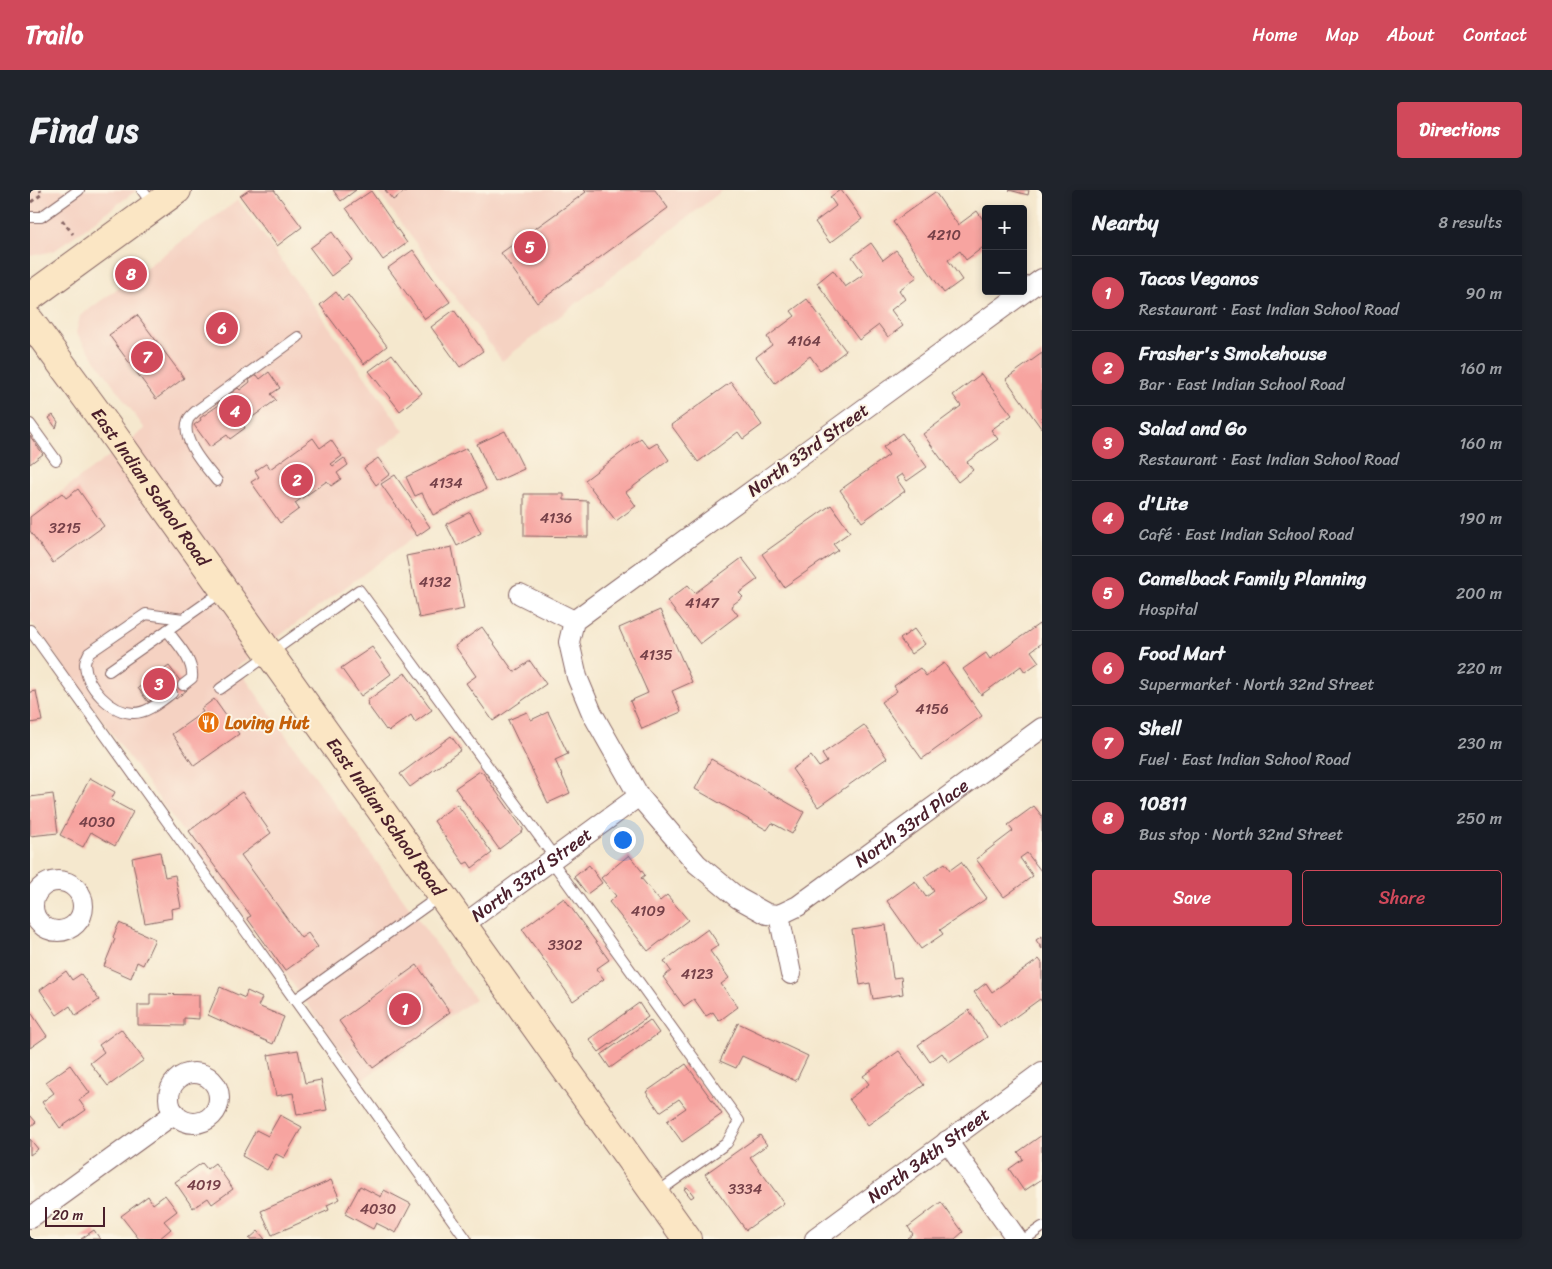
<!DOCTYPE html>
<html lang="en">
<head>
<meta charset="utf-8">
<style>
  :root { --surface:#171b24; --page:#20242c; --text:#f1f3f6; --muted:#9ea1a6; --line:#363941; --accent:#d1495b }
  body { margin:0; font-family:Sriracha,sans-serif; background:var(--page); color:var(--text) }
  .controls { position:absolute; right:15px; top:15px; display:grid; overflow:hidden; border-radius:5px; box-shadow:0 2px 8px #0003 }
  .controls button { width:45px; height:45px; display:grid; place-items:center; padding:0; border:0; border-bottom:1px solid var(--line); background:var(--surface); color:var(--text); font:25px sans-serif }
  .scale { position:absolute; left:15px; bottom:12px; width:60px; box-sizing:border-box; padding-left:5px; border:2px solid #4a1f2b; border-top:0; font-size:14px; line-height:18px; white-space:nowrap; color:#4a1f2b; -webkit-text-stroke:4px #fcf5e5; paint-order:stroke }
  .you { position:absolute; left:592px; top:649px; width:18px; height:18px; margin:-12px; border:4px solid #fff; border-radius:50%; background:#1a73e8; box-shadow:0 0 0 8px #1a73e833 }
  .badge { display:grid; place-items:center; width:32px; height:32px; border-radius:50%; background:var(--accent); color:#fff; font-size:16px; font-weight:700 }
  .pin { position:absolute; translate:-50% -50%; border:2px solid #fff; box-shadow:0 1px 5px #0006 }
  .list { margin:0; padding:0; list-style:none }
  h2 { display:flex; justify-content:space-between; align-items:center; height:65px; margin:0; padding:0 20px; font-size:21px }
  h2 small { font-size:16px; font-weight:400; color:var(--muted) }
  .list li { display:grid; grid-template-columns:32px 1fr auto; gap:15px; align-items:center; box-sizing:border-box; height:75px; padding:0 20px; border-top:1px solid var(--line) }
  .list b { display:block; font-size:19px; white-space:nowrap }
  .list p { margin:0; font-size:16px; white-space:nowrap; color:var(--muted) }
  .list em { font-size:16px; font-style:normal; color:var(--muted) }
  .actions { display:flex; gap:10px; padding:15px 20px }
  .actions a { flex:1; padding:11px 0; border:1px solid var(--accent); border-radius:5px; text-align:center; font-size:18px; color:var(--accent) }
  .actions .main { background:var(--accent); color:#fff }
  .map { position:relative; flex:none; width:1012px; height:1049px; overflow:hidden; border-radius:5px }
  header { display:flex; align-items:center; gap:30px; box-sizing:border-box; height:70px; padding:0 25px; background:var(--accent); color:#fff }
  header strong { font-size:24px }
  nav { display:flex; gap:28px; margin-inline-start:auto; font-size:18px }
  .intro { display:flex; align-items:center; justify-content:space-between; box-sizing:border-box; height:120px; padding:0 30px }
  h1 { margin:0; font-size:35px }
  .button { padding:12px 22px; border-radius:5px; background:var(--accent); color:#fff; font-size:18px; font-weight:700 }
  main { display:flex; gap:30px; padding:0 30px }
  aside { flex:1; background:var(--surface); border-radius:5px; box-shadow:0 2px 8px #0003 }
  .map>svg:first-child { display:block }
  .built { fill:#f5d2c2 }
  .building { fill:#f7a4a0 }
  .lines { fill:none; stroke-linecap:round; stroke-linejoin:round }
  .lane-casing { stroke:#866564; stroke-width:12 }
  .street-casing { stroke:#866564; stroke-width:22 }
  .secondary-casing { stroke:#866564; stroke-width:30 }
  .path { stroke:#866564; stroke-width:3; stroke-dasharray:4 4; stroke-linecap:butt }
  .lane { stroke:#fff; stroke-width:10 }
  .street { stroke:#fff; stroke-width:20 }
  .secondary { stroke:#fbe6c4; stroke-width:28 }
  .labels { text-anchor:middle; stroke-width:4; stroke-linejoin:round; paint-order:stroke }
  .number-label { font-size:15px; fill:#754048 }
  .street-label { font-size:18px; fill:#4a1f2b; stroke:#fcf5e5 }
  .food-label { font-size:18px; font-weight:bold; fill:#c56008; stroke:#fcf5e5; text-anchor:start }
</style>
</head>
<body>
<header>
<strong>Trailo</strong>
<nav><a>Home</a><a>Map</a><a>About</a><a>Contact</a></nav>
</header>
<div class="intro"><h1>Find us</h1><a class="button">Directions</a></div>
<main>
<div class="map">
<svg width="1012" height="1049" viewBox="0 0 1012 1049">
  <rect width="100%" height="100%" fill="#fcf5e5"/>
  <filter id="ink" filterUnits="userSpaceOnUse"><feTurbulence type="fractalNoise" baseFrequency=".02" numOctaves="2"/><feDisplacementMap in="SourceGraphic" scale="10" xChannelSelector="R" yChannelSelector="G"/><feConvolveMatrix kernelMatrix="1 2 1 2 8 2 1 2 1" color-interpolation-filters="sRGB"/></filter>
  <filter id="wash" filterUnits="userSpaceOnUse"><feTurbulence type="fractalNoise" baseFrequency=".0096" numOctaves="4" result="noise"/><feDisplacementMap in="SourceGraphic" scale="20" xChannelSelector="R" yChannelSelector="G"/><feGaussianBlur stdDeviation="1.12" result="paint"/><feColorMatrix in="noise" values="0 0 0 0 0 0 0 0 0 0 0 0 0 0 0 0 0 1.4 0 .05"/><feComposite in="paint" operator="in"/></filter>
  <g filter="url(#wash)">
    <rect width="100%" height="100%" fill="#f5e8ce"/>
    <!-- built -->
    <path class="built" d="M0,0H107L24,61L0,66Z
      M347,0H693L472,171Z
      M208,10L374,241L349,260L402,337L387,348L381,349L207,477L445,809L332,890L0,430V325L115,239L46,143L50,126Z"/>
    <g id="blocks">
      <!-- building -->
      <path class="building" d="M219,0H244L272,37L247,56L210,6Z
        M303,0H326L311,11Z
        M355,0H377L363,10Z
        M554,0H625L638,18L507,113L471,63L556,2Z
        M810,0H811L832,29L800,53L785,32L806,16L800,7Z
        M979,0H999L998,5Z
        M341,1L377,53L353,70L316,18Z
        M905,2L928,35L947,21L956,34V55L936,70L930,61L918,70L932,90L914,103L863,32Z
        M302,42L322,70L301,86L280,58Z
        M841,53L853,70L866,60L887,87L869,100L875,109L861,120L873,136L858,147L849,135L829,150L787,93L803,80L815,97L834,84L822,67Z
        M383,60L420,112L395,129L358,78Z
        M102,81L104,84L95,91L92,87Z
        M306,102L312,110L318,105L357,156L334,174L290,115Z
        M777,109L816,161L790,180L780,166L745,193L726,167L742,155L737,147L765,126L761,121Z
        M424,120L453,161L430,177L401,137Z
        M107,125L154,188L126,209L79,145Z
        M1012,163V237L1011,238L976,189Z
        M362,164L392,203L370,221L339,181Z
        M239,182L250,198L241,204L246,210L213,234L215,238L200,249L197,245L180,257L164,235L171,230L170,228L189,215L187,213L208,198L210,200L220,192L219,190L227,185L230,189Z
        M951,184L982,225L961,240L968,249L937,272L943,280L928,292L893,244L931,216L923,205Z
        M701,192L732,235L713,249L708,242L668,272L641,235Z
        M23,225L28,232L26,238L19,228Z
        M475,241L494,279L465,292L447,254Z
        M872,243L897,277L877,291L872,284L866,288L875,301L832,332L810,300L859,265L853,257Z
        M0,246L13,264L0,274Z
        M283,248L290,258L301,250L312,266L301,274L303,276L314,268L318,275L307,283L311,289L301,296L297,291L265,313L269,319L250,333L221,292L229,287L225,281L237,273L240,279Z
        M611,248L619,258L627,253L639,270L596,302L606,316L586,331L555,290Z
        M437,258L456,299L403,325L392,303L385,306L376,287Z
        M348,268L360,284L346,295L334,278Z
        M365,285L400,337L387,346L351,294Z
        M48,299L74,336L23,373L0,341V327L32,303L36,308Z
        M494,304H534V310L558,311V347L494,346Z
        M801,315L820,342L803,354L808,360L754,397L732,364Z
        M440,322L451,343L427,356L416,334Z
        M422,357L434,419L389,428L376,366Z
        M712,368L728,389L709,403L713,407L701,416L708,425L670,454L637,411L658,395L665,403Z
        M630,420L662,492L642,501L651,522L612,539L600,511L618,503L589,438Z
        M1009,434L1012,439V453L1001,461L1009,472L995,482L991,476L951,505L933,479L956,463L960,469Z
        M452,437L484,482L500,471L516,494L463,531L436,493L446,486L425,456Z
        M884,439L895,454L881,464L870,449Z
        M342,457L361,484L331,506L311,478Z
        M914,473L952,526L892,569L851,512L867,501L864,496L890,478L896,486Z
        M139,476L157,500L146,509L138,498L118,512L108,498Z
        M375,483L402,520L385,532L381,525L359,541L357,539L356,540L337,514L338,513L337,511Z
        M6,501L12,531L0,533V502Z
        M184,509L209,544L164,576L142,544L173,522L171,519Z
        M497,522L501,530L518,522L538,564L525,570L540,603L518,613L478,530Z
        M834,535L857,568L788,617L762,579L781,566L789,577L797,572L792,564Z
        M421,546L431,560L380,597L370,584Z
        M681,569L774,622L762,644L742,633L737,640L665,599Z
        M450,581L453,583L493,639V641L469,659L425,598Z
        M60,588L85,602L81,610L103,622L85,656L61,642L53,657L30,645Z
        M212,602L241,643L211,665L271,748L278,743L288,757L255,781L217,728L221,726L159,641Z
        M23,604L28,643L0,646V607Z
        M427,614L462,663L442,678L438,672L434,674L404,631Z
        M1004,616L1012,626V680L1011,681L997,663L990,668L1003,686L974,707L946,669L983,641L978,635Z
        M130,662L135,687L145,685L151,717L141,719L142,728L115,733L102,668Z
        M599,665L615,685L611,688L630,711L637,705L658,730L618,761L579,712L586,706L571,688Z
        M931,672L957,708L910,740L913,744L891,759L857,711L885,691L896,707L904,701L894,687L915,673L920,680Z
        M559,675L572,693L557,704L544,687Z
        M534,708L579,770L566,779L574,789L543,811L492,739Z
        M89,733L125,749L113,775L107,772L101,788L74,776L85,749L83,747Z
        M856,735L863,788L871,787L873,804L843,809L840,793L830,795L822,740Z
        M678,739L689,755L680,761L699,788L691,794L708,817L689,831L683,822L676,826L664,809L654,816L633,787L641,781L634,771Z
        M1012,746V759L1006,750Z
        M1009,769L1012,773V812L1010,809L970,838L944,802L956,793L962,802Z
        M387,775L420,822L343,878L309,831Z
        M36,781L42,790L51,784L69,810L46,826L40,816L27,825L10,800Z
        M190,797L215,808L217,801L232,808L228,816L254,827L243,854L178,825Z
        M120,804L169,805V829L154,828V836L108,835V815H120Z
        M609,813L618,827L569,862L559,849Z
        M939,820L957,847L919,873L912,863L900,872L888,855Z
        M0,821L17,846L0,858Z
        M620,830L629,843L580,878L571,865Z
        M708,833L778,866L766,891L712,866L706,878L690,871Z
        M91,839L114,870L78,896L60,873L74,862L69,855Z
        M268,860L275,893L291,890L297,920L267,925L263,903L246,906L238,865Z
        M869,861L894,895L838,935L819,909L839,894L833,886Z
        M656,874L692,924L652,952L637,931L656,918L649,909L630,922L616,902Z
        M40,875L60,903L49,910L56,920L30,938L12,912L24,903L16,892Z
        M0,925L6,932L0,937Z
        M250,925L272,937L254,968L246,964L237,980L212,966L226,940L238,946Z
        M730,945L737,955L720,967L754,1013L716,1040L675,984Z
        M1012,945V989L994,1001L979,979L993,969L988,962Z
        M0,949L8,959L0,965Z
        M172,973L177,979L185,973L203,999L182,1014L178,1008L163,1018L145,992Z
        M301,990L310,1009L297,1015L299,1020L242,1045L231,1021Z
        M330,996L351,1007L354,1000L381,1014L366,1043L346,1033L343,1039L315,1024Z
        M657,997L664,1006L661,1008L654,999Z
        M135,1005L147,1021L134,1031L141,1039L129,1049H109L91,1026L118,1006L123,1014Z
        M911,1012L933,1042L925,1049H877L883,1044L878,1037Z
        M64,1040L70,1049H51Z
        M228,1041L235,1049H219Z"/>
    </g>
  </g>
  <g filter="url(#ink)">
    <use href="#blocks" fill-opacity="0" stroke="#866564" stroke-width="1"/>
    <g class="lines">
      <defs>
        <path id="lane" d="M112,0L123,15
          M0,27H11L49,0
          M0,234L26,270
          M187,291C176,277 150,250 158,230C159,227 163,224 166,221L268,147
          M0,440L436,1049
          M137,440C147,454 164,470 162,488L153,495
          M79,481L193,401
          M190,499L329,400L525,668
          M142,503C131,511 118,523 104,523C81,523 56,497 55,474C55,471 57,467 59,463L116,424L153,429
          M521,670L709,931L697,953L625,1004
          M265,810L410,706
          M995,1049L1012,1037"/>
        <g id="street">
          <path id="s1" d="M1012,89L544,431L539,452L547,487L562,523L609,606L667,674L708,708L737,724L749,725L768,716L1012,538"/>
          <path d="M490,404L544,431"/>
          <circle cx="28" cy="716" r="25"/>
          <path d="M749,725L761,784"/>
          <path id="s2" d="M433,735L609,606"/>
          <circle cx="164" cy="908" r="25"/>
          <path d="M917,951L987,1049"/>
          <path d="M0,1028L145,923"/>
          <path id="s3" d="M785,1049L1012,882"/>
        </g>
        <g id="secondary">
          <path d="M0,107L147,0"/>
          <path id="s4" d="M0,131L77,236L657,1049"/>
        </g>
      </defs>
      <!-- lane casing -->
      <use href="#lane" class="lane-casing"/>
      <!-- street casing -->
      <use href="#street" class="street-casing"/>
      <!-- secondary casing -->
      <use href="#secondary" class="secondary-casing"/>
      <!-- path -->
      <path class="path" d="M1,12L12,4L10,0
        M32,30L43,44"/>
      <!-- lane -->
      <use href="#lane" class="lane"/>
      <!-- street -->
      <use href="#street" class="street"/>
      <!-- secondary -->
      <use href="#secondary" class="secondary"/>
    </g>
  </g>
  <!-- icons -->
  <defs>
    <symbol id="restaurant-disc" viewBox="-11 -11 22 22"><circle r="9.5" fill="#e8710a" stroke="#fcf5e5"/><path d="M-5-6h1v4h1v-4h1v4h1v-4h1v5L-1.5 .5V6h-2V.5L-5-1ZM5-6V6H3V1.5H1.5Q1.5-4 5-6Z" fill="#fff"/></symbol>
  </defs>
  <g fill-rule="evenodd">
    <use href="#restaurant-disc" x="166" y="520" width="25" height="25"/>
  </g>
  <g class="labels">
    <!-- number labels -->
    <g class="number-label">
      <text x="914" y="50">4210</text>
      <text x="774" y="156">4164</text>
      <text x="416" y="298">4134</text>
      <text x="526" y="333">4136</text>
      <text x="35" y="343">3215</text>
      <text x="405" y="397">4132</text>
      <text x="672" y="418">4147</text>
      <text x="626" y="470">4135</text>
      <text x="902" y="524">4156</text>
      <text x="67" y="637">4030</text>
      <text x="618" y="726">4109</text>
      <text x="535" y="760">3302</text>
      <text x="667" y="789">4123</text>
      <text x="174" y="1000">4019</text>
      <text x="715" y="1004">3334</text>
      <text x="348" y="1024">4030</text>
    </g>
    <!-- street labels -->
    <g class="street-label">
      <text transform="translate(778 260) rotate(-36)" y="6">North 33rd Street</text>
      <text dy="6" stroke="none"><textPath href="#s4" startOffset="205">East Indian School Road</textPath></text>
      <text dy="6" stroke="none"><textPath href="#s4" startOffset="610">East Indian School Road</textPath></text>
      <text dy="6" stroke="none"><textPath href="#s1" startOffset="1121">North 33rd Place</textPath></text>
      <text dy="6" stroke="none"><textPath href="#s2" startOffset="85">North 33rd Street</textPath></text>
      <text dy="6" stroke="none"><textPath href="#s3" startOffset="141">North 34th Street</textPath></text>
    </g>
    <!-- food labels -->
    <g class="food-label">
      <text x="195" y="539">Loving Hut</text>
    </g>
  </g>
</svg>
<div class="controls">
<button>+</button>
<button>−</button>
</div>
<div class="scale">20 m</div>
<div class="you"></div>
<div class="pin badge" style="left:375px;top:819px">1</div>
<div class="pin badge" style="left:267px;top:290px">2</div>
<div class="pin badge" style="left:129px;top:494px">3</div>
<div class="pin badge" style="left:205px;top:221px">4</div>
<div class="pin badge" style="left:500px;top:57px">5</div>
<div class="pin badge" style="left:192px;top:138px">6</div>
<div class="pin badge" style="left:117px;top:167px">7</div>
<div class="pin badge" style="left:101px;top:84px">8</div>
</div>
<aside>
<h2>Nearby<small>8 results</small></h2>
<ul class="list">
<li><span class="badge">1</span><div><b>Tacos Veganos</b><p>Restaurant · East Indian School Road</p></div><em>90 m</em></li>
<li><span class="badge">2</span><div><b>Frasher's Smokehouse</b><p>Bar · East Indian School Road</p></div><em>160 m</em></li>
<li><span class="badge">3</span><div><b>Salad and Go</b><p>Restaurant · East Indian School Road</p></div><em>160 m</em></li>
<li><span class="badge">4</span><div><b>d'Lite</b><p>Café · East Indian School Road</p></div><em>190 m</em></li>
<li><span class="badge">5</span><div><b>Camelback Family Planning</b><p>Hospital</p></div><em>200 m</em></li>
<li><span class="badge">6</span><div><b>Food Mart</b><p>Supermarket · North 32nd Street</p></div><em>220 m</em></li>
<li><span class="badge">7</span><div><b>Shell</b><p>Fuel · East Indian School Road</p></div><em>230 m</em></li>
<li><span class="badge">8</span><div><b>10811</b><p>Bus stop · North 32nd Street</p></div><em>250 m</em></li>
</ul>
<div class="actions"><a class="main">Save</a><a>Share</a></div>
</aside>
</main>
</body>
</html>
